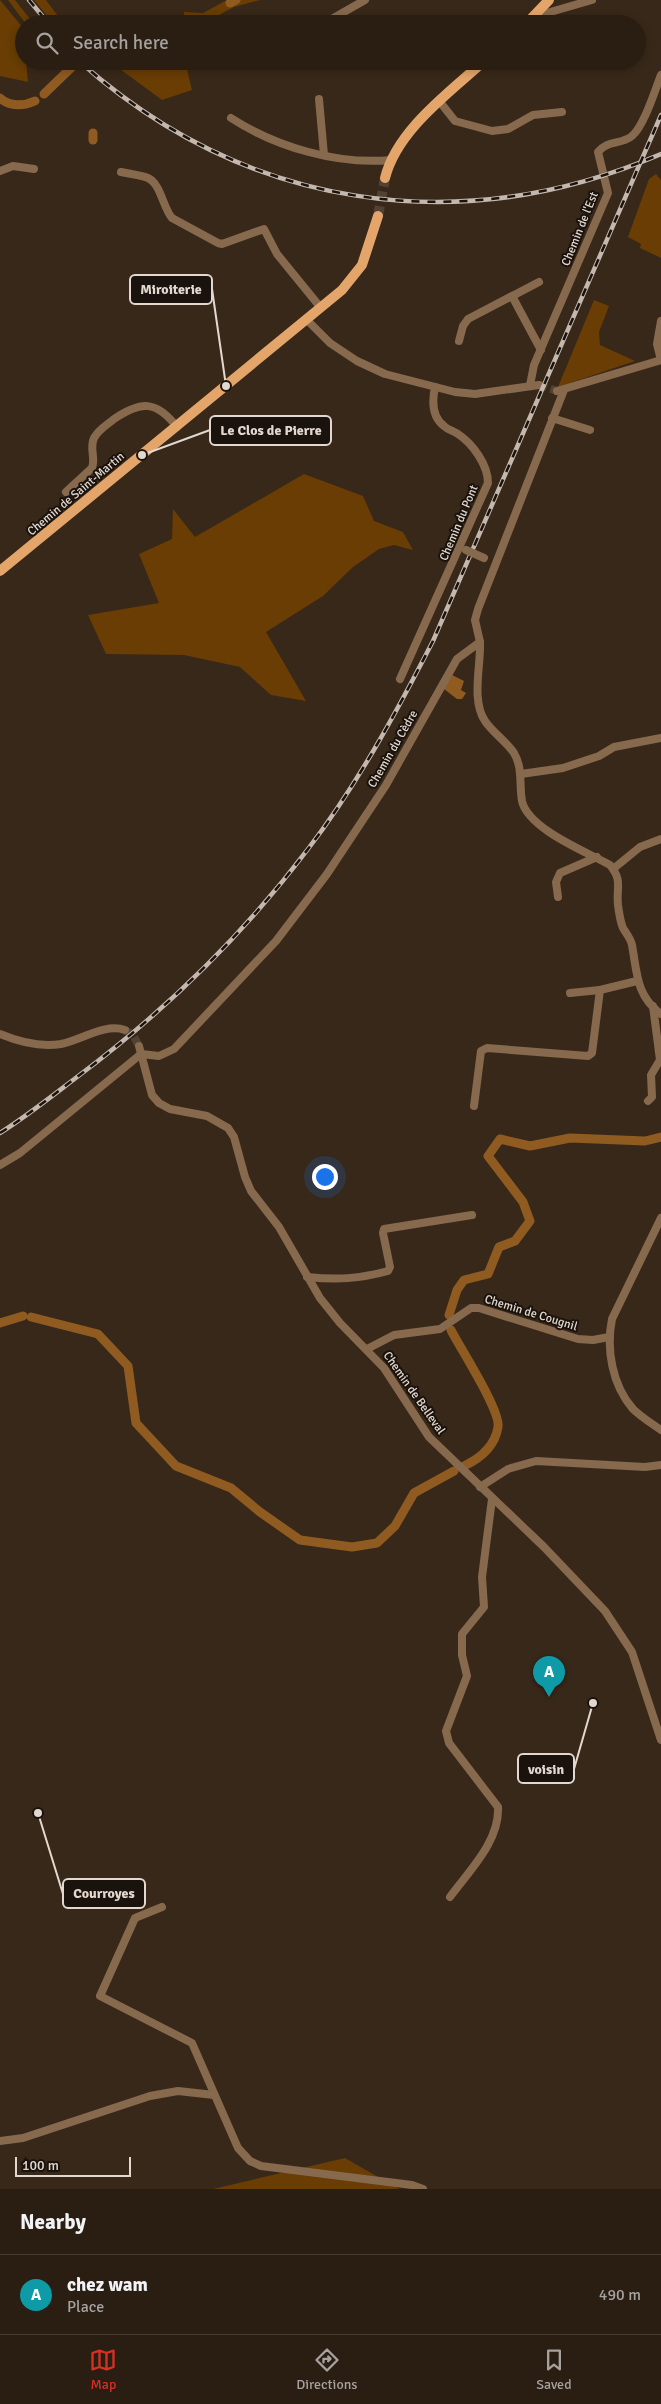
<!DOCTYPE html>
<meta charset="utf-8">
<style>
:root{--surface:#2a1e13;--page:#362b21;--text:#f1f3f6;--muted:#a5a2a0;--line:#463c33;--accent:#d93025}
body{margin:0;font-family:Signika,sans-serif;background:var(--page);color:var(--text)}
.scale{position:absolute;left:15px;bottom:12px;width:116px;box-sizing:border-box;padding-left:5px;border:2px solid #e3d8cf;border-top:0;font-size:14px;line-height:18px;white-space:nowrap;color:#e3d8cf;-webkit-text-stroke:4px #1a120c;paint-order:stroke}
.you{position:absolute;left:324px;top:1176px;width:18px;height:18px;margin:-12px;border:4px solid #fff;border-radius:50%;background:#1a73e8;box-shadow:0 0 0 8px #1a73e833}
.badge{display:grid;place-items:center;width:32px;height:32px;border-radius:50%;background:var(--accent);color:#fff;font-size:16px;font-weight:700}
.pin{position:absolute;translate:-50% -41px;filter:drop-shadow(0 1px 2px #0008)}
.pin::after{content:'';position:absolute;top:26px;width:18px;height:15px;background:inherit;clip-path:polygon(0 0,100% 0,50% 100%)}
.list{margin:0;padding:0;list-style:none}
h2{display:flex;justify-content:space-between;align-items:center;height:65px;margin:0;padding:0 20px;font-size:21px}
h2 small{font-size:16px;font-weight:400;color:var(--muted)}
.list li{display:grid;grid-template-columns:32px 1fr auto;gap:15px;align-items:center;box-sizing:border-box;height:80px;padding:0 20px;border-top:1px solid var(--line)}
.list b{display:block;font-size:19px;white-space:nowrap}
.list p{margin:0;font-size:16px;white-space:nowrap;color:var(--muted)}
.list em{font-size:16px;font-style:normal;color:var(--muted)}
.icon{flex:none;width:28px;height:28px;fill:none;stroke:currentColor;stroke-width:2;stroke-linecap:round;stroke-linejoin:round}
.map{position:relative;flex:none;width:661px;height:2189px;overflow:hidden}
.search{position:absolute;background:var(--surface);box-shadow:0 2px 8px #0003;left:15px;right:15px;top:15px;height:55px;display:flex;align-items:center;gap:12px;box-sizing:border-box;padding:0 18px;border-radius:28px;color:var(--muted);font-size:19px}
.sheet{height:145px;background:var(--surface)}
nav{display:flex;justify-content:space-around;align-items:center;box-sizing:border-box;height:70px;border-top:1px solid var(--line);background:var(--surface);font-size:14px;color:var(--muted)}
nav a{display:grid;justify-items:center;gap:2px}
nav .on{color:var(--accent)}
.map>svg:first-child{display:block}
</style>
<div class="map">
<svg width="661" height="2189" viewBox="0 0 661 2189">
<rect width="100%" height="100%" fill="#382819"/>
<g fill="#693d04">
<path d="M0,0L24,29V61H26L28,82L0,76Z"/>
<path d="M8,0H15L34,24H26Z"/>
<path d="M34,0H46L64,24H54Z"/>
<path d="M227,0H260L234,7L202,24H185L184,12L203,13Z"/>
<path d="M109,61H185L192,90L162,100Z"/>
<path d="M656,174L661,180V258L640,248L641,244L628,237L649,179Z"/>
<path d="M594,300L609,306L599,332L600,345L635,361L558,387Z"/>
<path d="M304,474L363,496L374,521L403,532L413,550L394,545L379,549L353,567L323,596L266,632L306,701L271,695L240,667L184,655L106,654L88,615L159,603L139,554L172,539L173,509L195,537Z"/>
<path d="M345,2158L399,2189H213Z"/>
</g>
<path fill="#905b21" d="M452,675L464,681L461,690L466,693L462,699H457L444,689Z"/>
<g fill="none" stroke-linecap="round" stroke-linejoin="round">
<g stroke="#905b21" stroke-width="9">
<path d="M230,3L236,0"/>
<path d="M44,94L75,64"/>
<path d="M0,98C10,107 24,106 35,101"/>
<path d="M93,140V133"/>
<path d="M449,1315L457,1290L464,1280L488,1274L499,1247L515,1241L530,1221L523,1202L488,1156L500,1139L530,1146L570,1138L645,1141L661,1137"/>
<path d="M31,1317L98,1334L128,1366L136,1423L176,1466L231,1488L260,1512L300,1540L352,1547L377,1543L395,1526L414,1493L454,1471"/>
<path d="M0,1323L23,1316"/>
<path d="M451,1330C460,1348 501,1411 498,1427C495,1446 481,1458 464,1466"/>
</g>
<g stroke="#524234" stroke-width="8" stroke-dasharray="8 4" stroke-linecap="butt">
<path d="M539,385L557,391"/>
<path d="M125,1030L133,1035L139,1046"/>
</g>
<path stroke="#524234" stroke-width="10" stroke-dasharray="10 5" stroke-linecap="butt" d="M378,216L385,178"/>
<g stroke="#87694d" stroke-width="8">
<path d="M533,17L592,0"/>
<path d="M323,24L365,0"/>
<path d="M319,99L324,155"/>
<path d="M440,102L455,121L492,131L508,129L533,115L562,112"/>
<path d="M231,118C276,147 337,165 391,160"/>
<path d="M0,171L13,166L34,169"/>
<path d="M121,172C130,174 140,175 148,178C161,184 163,208 172,218L218,243L222,244L264,229L277,254L321,308"/>
<path d="M512,296L541,350"/>
<path d="M307,320L330,343L357,361L385,374L455,392L475,394L539,385"/>
<path d="M459,341L463,326L468,319L539,282"/>
<path d="M661,360L657,344L661,321"/>
<path d="M530,385L534,365L608,193L598,152C607,140 621,145 632,136C644,126 655,90 661,75"/>
<path d="M557,391L661,360"/>
<path d="M552,418L590,430"/>
<path d="M66,492L92,468C96,457 89,449 94,438C99,429 107,425 114,419C141,401 156,400 177,427"/>
<path d="M480,642C481,666 471,700 485,721C493,733 506,741 514,753C523,768 519,785 522,801C528,829 587,852 610,865C623,881 616,887 618,905C619,912 620,921 623,928C626,933 631,939 632,945C637,972 636,996 661,1014"/>
<path d="M400,679L488,483C488,465 473,444 458,434C454,431 448,430 444,426C432,417 432,401 435,387"/>
<path d="M521,774L563,768L599,756L614,747L661,738"/>
<path d="M613,869L640,847L661,839"/>
<path d="M558,897L556,882L560,873L597,857"/>
<path d="M570,993L600,990"/>
<path d="M0,1034C19,1042 41,1047 61,1044C81,1040 105,1023 125,1030"/>
<path d="M139,1046L152,1095L159,1103L170,1109L207,1116L228,1128L234,1137L245,1177L251,1191L279,1227L320,1298L340,1323L384,1368L429,1437L544,1547L605,1611L632,1652L661,1740"/>
<path d="M648,1101L652,1097L651,1075L660,1060L653,1006"/>
<path d="M474,1106L481,1051L487,1048L588,1056L592,1053L600,990L637,981"/>
<path d="M0,1165L20,1153L141,1054L159,1056L174,1049L276,941L327,874L386,785L457,659L480,642L475,620L478,609L564,390"/>
<path d="M661,1218L612,1319C606,1349 612,1385 633,1409C641,1417 651,1423 661,1430"/>
<path d="M307,1277C337,1280 359,1279 388,1271L390,1267L383,1233L384,1229L472,1215"/>
<path d="M367,1349L394,1335L440,1329L471,1308H479L578,1339L593,1340L609,1337"/>
<path d="M480,1487L508,1469L536,1461L645,1467L661,1465"/>
<path d="M450,1897C469,1871 500,1841 498,1807L449,1743L446,1731L467,1676L462,1655V1634L484,1607L482,1577L492,1499"/>
<path d="M162,1907L135,1918L100,1996L192,2043L238,2148L250,2161L261,2166L412,2185L423,2189"/>
<path d="M0,2141L23,2138L150,2096L178,2091L214,2095"/>
</g>
<g stroke="#e3a569" stroke-width="10">
<path d="M526,24L549,0"/>
<path d="M385,178C397,130 449,93 484,61"/>
<path d="M0,571L342,290L362,265L378,216"/>
</g>
<defs>
<g id="rail">
<path d="M29,0L49,24"/>
<path d="M79,61C245,209 457,241 661,154"/>
<path d="M0,1133C27,1116 52,1096 77,1077C164,1012 242,936 308,849C357,785 396,713 433,641L661,115"/>
</g>
</defs>
<use href="#rail" stroke="#c4b8ae" stroke-width="4.5"/>
<use href="#rail" stroke="#1a120c" stroke-width="2.5" stroke-dasharray="8" stroke-linecap="butt"/>
<path stroke="#87694d" stroke-width="8" d="M466,550L484,558"/>
</g>
<g text-anchor="middle" dominant-baseline="central" stroke-width="4" stroke-linejoin="round" paint-order="stroke">
<g font-size="12" fill="#e3d8cf" stroke="#1a120c">
<text transform="translate(580 229) rotate(-68)">Chemin de l'Est</text>
<text transform="translate(76 494) rotate(-40)">Chemin de Saint-Martin</text>
<text transform="translate(459 523) rotate(-67)">Chemin du Pont</text>
<text transform="translate(393 749) rotate(-60)">Chemin du Cèdre</text>
<text transform="translate(531 1313) rotate(17)">Chemin de Cougnil</text>
<text transform="translate(414 1393) rotate(55)">Chemin de Belleval</text>
</g>
</g>
<path fill="none" stroke="#e3d8cf" stroke-width="2" d="M226 386L212 289M142 455L210 430M593 1703L574 1769M38 1813L63 1894"/>
<g fill="#e3d8cf" stroke="#1a120c" stroke-width="2">
<circle cx="226" cy="386" r="5"/>
<circle cx="142" cy="455" r="5"/>
<circle cx="593" cy="1703" r="5"/>
<circle cx="38" cy="1813" r="5"/>
</g>
<g fill="#1a120c" stroke="#e3d8cf" stroke-width="2">
<rect x="130" y="275" width="82" height="29" rx="5"/>
<rect x="210" y="416" width="121" height="29" rx="5"/>
<rect x="518" y="1754" width="56" height="29" rx="5"/>
<rect x="63" y="1879" width="82" height="29" rx="5"/>
</g>
<g font-size="14" text-anchor="middle" font-weight="bold" fill="#e3d8cf">
<text x="171" y="294">Miroiterie</text>
<text x="271" y="435">Le Clos de Pierre</text>
<text x="546" y="1774">voisin</text>
<text x="104" y="1898">Courroyes</text>
</g>
</svg>
<div class="scale">100 m</div>
<div class="you"></div>
<div class="pin badge" style="left:549px;top:1697px;background:#0f9aa8">A</div>
<div class="search"><svg class="icon" aria-label="search" viewBox="0 0 24 24"><circle cx="10" cy="10" r="6"/><path d="M15 15l6 6"/></svg>Search here</div>
</div>
<section class="sheet">
<h2>Nearby<small></small></h2>
<ul class="list">
<li><span class="badge" style="background:#0f9aa8">A</span><div><b>chez wam</b><p>Place</p></div><em>490 m</em></li>
</ul>
</section>
<nav>
<a class="on"><svg class="icon" aria-label="map" viewBox="0 0 24 24"><path d="M3 6l6-2 6 2 6-2v14l-6 2-6-2-6 2zM9 4v14M15 6v14"/></svg>Map</a>
<a><svg class="icon" aria-label="directions" viewBox="0 0 24 24"><path d="M12 3l9 9-9 9-9-9zM9 14v-3h6M13 9l2 2-2 2"/></svg>Directions</a>
<a><svg class="icon" aria-label="saved" viewBox="0 0 24 24"><path d="M7 4h10v16l-5-4-5 4z"/></svg>Saved</a>
</nav>
